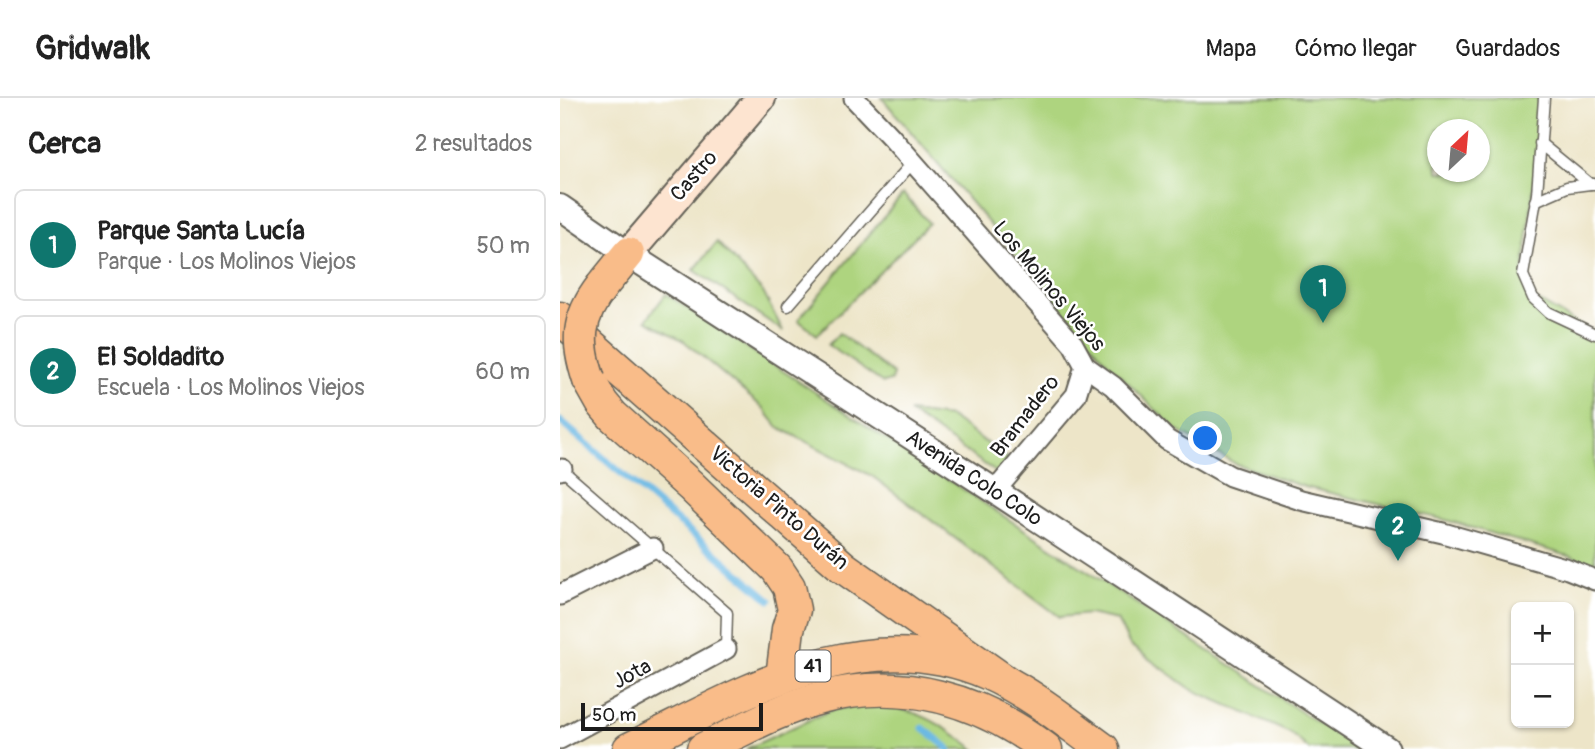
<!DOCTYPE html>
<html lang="es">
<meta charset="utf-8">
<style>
:root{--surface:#fff;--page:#f6f6f6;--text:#222;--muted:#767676;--line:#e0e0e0;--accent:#0f766e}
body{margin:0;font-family:Pangolin,sans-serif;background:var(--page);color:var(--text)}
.controls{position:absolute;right:21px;bottom:21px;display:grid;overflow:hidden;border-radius:10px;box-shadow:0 2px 5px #0004}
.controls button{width:63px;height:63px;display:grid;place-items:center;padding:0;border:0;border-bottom:2px solid var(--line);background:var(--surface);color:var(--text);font:35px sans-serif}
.compass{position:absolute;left:867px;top:21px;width:63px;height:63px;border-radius:50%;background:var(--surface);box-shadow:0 2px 5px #0004;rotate:26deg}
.scale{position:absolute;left:21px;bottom:18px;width:182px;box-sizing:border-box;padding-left:7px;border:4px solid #1c1c1c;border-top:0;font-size:19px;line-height:24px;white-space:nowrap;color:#1c1c1c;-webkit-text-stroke:5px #fff;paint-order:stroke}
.you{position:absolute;left:646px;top:341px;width:24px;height:24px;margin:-18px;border:5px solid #fff;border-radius:50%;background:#1a73e8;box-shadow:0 0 0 10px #1a73e833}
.badge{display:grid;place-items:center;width:46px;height:46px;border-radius:50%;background:var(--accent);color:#fff;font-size:23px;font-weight:700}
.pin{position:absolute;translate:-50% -58px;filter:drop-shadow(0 2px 4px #0008)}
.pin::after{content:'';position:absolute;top:37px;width:24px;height:21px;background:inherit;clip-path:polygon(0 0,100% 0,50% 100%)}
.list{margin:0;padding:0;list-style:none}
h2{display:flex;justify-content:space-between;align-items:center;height:91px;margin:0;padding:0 28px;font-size:30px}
h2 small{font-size:23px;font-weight:400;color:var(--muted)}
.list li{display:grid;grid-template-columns:46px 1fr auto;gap:21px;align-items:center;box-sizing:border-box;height:112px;margin:0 14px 14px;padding:0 14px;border:2px solid var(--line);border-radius:10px}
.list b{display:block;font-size:26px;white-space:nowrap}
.list p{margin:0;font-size:23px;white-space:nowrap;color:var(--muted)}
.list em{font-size:23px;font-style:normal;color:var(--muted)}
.map{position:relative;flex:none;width:1035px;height:651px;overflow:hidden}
header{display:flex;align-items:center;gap:42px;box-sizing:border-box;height:98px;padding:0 35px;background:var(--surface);border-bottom:2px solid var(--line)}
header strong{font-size:33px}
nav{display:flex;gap:38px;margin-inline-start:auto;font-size:24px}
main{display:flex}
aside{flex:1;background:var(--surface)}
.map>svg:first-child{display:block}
</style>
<header>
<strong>Gridwalk</strong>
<nav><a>Mapa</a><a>Cómo llegar</a><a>Guardados</a></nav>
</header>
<main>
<aside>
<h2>Cerca<small>2 resultados</small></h2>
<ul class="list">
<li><span class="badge">1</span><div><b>Parque Santa Lucía</b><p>Parque · Los Molinos Viejos</p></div><em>50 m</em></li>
<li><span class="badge">2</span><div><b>El Soldadito</b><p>Escuela · Los Molinos Viejos</p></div><em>60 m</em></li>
</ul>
</aside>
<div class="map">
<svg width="1035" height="651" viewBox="0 0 1035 651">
<rect width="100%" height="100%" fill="#fff"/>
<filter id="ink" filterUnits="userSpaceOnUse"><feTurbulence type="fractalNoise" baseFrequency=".0143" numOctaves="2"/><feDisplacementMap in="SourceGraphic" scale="14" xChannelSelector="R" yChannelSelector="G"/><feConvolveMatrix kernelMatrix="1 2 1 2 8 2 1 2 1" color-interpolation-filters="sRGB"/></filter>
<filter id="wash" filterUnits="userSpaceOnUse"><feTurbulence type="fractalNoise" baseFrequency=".00686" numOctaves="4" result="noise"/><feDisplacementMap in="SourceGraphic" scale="28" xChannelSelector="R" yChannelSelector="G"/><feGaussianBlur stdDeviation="1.57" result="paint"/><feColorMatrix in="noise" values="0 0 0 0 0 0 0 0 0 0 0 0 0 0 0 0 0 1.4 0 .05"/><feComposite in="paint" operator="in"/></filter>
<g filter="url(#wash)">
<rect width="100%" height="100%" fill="#ede5c8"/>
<g fill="#aed47f" stroke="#65784e" stroke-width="2" fill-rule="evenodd">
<path d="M322,0H984L963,177L973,200L1035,236V468L1012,459L886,422L745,389L676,366L615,331L547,264ZM878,32H920V74H878Z"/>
<path d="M343,96L369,125L257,237L238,222Z"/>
<path d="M157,144L203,194L223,233L134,172Z"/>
<path d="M106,196L749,619L799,651H749L730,635L631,591L570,547L557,522L529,516L500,519L312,378L218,329L202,309L124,243L86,222Z"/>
<path d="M279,235L333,276L331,283L323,285L268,247Z"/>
<path d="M349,314L390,319L449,361L437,375Z"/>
<path d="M302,607C354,609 373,620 415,651H186L271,612Z"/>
</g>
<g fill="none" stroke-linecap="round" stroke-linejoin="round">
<g stroke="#69b8e3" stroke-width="7">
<path d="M0,323L210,502"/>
<path d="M363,630L389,651"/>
</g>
</g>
</g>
<g filter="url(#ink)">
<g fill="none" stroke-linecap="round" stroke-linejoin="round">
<defs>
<g id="service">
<path d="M984,0L977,96L963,177L973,200L988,214L1035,236"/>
<path d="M980,45L1030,86H1035"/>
<path d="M975,103L1007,89L1030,86"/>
<path d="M228,208L353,64"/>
<path d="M0,370L167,515L166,551"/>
</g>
<g id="minor">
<path d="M294,0L331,39L513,246L525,268L553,288L607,342L670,378L741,402L883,435L1008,471L1035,482"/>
<path d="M0,372L2,371"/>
<path d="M435,393L516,297L525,268"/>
<path d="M0,497L93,450"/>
<path d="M0,641L166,551"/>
</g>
<path id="tertiary" d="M0,109L68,156L435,393L827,651"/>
<path id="secondary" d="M68,156L201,0"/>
<g id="primary">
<path d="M42,188L68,156"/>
<path d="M0,220L283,469L449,586"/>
<path d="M29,282L42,305L53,318L131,388L217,471L229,489L234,512L228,531L222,579"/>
<path d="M69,651C181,597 300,520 427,575C470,594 506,624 543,651"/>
<path d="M143,651C181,633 219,611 260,600C342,578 419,601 486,651"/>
</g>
</defs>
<use href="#service" stroke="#656258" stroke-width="13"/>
<use href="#minor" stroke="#656258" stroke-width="23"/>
<use href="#tertiary" stroke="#656258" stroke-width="28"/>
<use href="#secondary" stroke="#656258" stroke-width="32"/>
<use href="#primary" stroke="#656258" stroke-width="35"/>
<use href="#service" stroke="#fff" stroke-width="10"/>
<use href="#minor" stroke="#fff" stroke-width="19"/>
<use href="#tertiary" stroke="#fff" stroke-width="24"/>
<use href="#secondary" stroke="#fde4d0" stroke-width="28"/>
<use href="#primary" stroke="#f9bc89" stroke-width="32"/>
<defs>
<path id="primary-bridge" d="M29,282C16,244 17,220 42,188"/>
</defs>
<use href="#primary-bridge" stroke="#656258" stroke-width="35" stroke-linecap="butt"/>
<use href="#primary-bridge" stroke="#f9bc89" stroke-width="32"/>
</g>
</g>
<g text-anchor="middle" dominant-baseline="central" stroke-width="5" stroke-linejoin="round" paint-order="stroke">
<rect fill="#fff" stroke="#606060" stroke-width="2" x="235.5" y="552.5" width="35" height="31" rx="5"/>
<g font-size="19" font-weight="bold" fill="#1c1c1c">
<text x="253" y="568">41</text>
</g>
<g font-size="21" fill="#1c1c1c" stroke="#fff">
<text transform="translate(134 78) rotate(-49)">Castro</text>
<text transform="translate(489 188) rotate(50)">Los Molinos Viejos</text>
<text transform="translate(465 318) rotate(-52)">Bramadero</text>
<text transform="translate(414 380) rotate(33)">Avenida Colo Colo</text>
<text transform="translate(219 410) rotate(41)">Victoria Pinto Durán</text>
<text transform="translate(72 576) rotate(-28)">Jota</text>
</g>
</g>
</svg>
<div class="controls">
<button>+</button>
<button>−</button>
</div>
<svg class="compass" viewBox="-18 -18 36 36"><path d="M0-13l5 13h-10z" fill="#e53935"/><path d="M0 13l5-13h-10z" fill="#767676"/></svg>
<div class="scale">50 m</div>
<div class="you"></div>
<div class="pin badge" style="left:763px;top:225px">1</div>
<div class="pin badge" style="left:838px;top:463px">2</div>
</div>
</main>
